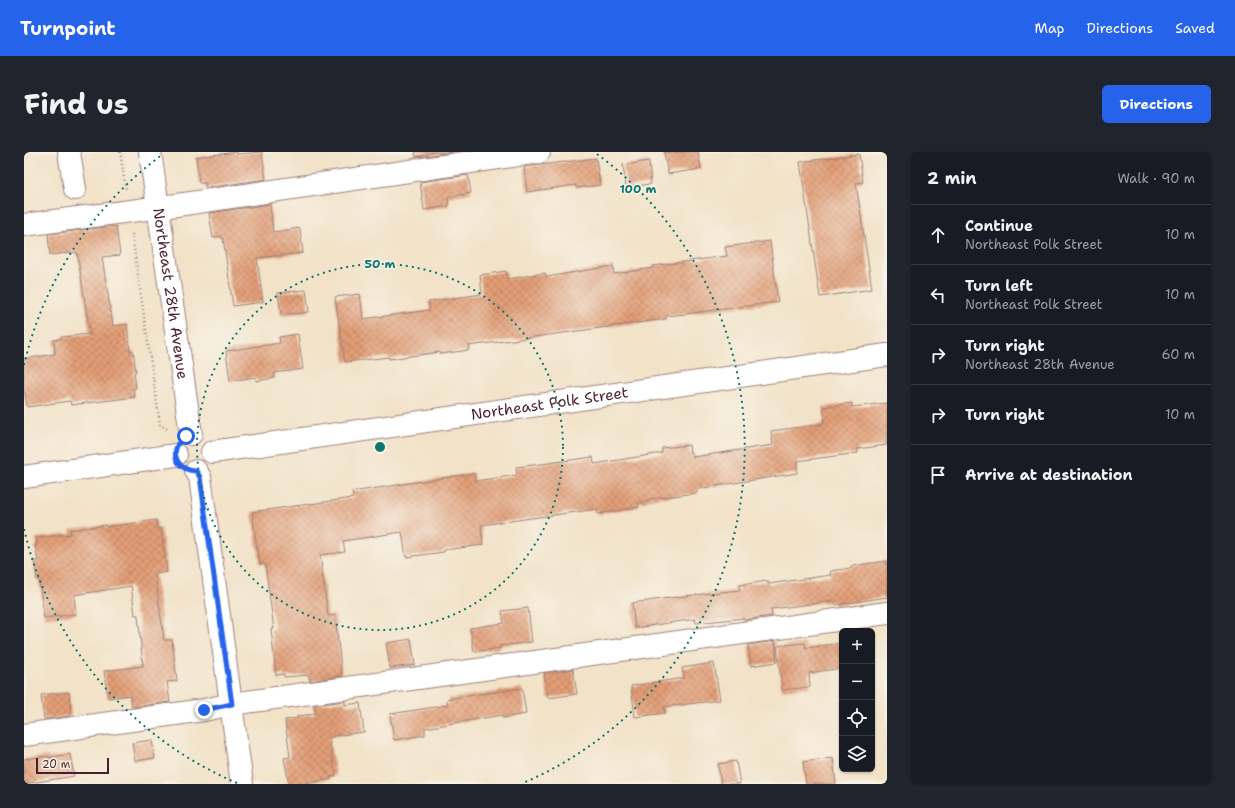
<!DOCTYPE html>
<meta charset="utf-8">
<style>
:root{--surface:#171b24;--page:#20242c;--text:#f1f3f6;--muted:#9ea1a6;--line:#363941;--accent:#2563eb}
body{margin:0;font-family:"Shantell Sans",sans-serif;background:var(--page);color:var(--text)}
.controls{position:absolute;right:12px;bottom:12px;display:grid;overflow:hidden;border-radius:6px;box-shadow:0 1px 3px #0004}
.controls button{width:36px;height:36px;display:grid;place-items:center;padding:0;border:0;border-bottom:1px solid var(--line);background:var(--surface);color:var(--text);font:20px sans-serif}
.scale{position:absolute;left:12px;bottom:10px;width:73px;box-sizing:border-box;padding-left:4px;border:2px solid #4a1f2b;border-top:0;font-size:11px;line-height:14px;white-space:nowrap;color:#4a1f2b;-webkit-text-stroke:3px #f7f3e8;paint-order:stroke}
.stop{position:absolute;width:12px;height:12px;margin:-9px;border:3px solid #2563eb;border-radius:50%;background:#fff}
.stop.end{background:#2563eb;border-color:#fff;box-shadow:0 1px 4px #0008}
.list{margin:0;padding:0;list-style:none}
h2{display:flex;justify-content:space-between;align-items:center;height:52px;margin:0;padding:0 16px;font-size:17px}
h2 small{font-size:13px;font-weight:400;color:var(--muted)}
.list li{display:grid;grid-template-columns:26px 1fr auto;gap:12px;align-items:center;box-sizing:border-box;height:60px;padding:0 16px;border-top:1px solid var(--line)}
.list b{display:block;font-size:15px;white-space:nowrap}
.list p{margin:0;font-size:13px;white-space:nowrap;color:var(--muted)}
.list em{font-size:13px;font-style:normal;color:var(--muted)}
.icon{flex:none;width:22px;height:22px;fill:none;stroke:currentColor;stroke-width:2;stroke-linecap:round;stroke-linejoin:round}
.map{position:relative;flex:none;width:863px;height:632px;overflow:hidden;border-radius:6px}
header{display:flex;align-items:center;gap:24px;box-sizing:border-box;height:56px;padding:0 20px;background:var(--accent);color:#fff}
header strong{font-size:19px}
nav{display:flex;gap:22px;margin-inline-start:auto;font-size:14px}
.intro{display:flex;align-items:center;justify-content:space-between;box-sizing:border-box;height:96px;padding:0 24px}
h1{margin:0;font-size:28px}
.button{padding:10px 18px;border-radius:6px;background:var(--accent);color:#fff;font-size:14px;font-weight:700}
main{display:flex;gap:24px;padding:0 24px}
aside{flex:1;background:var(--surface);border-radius:6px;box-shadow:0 1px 3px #0004}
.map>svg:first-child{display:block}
</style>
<header>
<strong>Turnpoint</strong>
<nav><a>Map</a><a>Directions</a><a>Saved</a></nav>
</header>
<div class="intro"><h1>Find us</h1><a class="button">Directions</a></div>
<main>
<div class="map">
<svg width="863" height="632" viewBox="0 0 863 632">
<defs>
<pattern id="building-cross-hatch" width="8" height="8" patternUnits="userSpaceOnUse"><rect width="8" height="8" fill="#e39f77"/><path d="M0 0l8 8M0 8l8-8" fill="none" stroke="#ba8162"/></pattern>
</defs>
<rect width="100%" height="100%" fill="#f7f3e8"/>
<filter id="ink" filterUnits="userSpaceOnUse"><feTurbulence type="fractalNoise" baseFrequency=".025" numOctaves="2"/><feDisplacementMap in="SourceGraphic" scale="8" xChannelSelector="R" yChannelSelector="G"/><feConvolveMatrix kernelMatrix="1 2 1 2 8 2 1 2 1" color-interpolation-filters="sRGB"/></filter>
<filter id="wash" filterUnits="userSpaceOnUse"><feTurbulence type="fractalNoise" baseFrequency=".012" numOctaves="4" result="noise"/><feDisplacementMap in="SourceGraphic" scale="16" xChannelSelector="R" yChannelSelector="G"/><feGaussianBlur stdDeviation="0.9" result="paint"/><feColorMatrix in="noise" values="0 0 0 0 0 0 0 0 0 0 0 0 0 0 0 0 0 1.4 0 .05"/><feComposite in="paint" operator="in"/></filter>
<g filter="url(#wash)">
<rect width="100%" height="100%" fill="#f2e2c7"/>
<g id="blocks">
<g fill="url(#building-cross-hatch)">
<path d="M213,0V2L238,0L242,27L182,36L181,31H175L172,5Z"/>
<path d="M391,0H429L392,5Z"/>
<path d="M640,0H674L677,17L644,22Z"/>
<path d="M835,2L839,30L832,31L848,137L796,145L776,10Z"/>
<path d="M572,6L576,33L552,36V33L503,40L500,15Z"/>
<path d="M625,9L627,32L602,35L599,13Z"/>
<path d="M444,23L447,41L424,45L425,54L400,58L396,30Z"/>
<path d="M246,52L249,80L276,76L279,101L233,106L239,150L209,154L199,86H197V84L189,86L185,61Z"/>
<path d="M92,74L96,103L78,105L89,174L103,172L106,199L109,198L112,220H110L112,236L109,237L111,245L47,253L46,249L3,255L0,237V207L31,202L30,188L37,187V185L66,182L53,100L26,103L24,82Z"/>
<path d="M746,89L754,150L661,162L642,164V167L444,194L445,198L417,202L416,200L365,207V205L321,210L311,145L336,142L339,167L406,158L404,150L458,142L456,123L482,119L483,127L521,121L522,125L589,114L590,122L629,116V114L703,104L701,95Z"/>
<path d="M282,138L285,160L257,163L254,141Z"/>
<path d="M274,182L279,217L250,221L251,226L232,229V225L206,229L202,199L256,191L255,185Z"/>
<path d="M828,251V255L863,251V293L833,297L834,301L773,309V321L673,337V341L625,347V349L614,351L615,355L574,362L573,357L457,373L459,393L420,398V400L382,405L378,380L319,389L321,400L296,403L304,464L311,463L318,524L286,529L285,523L260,525V522L252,523L247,477H250L241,412H236L234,397H233L228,360L329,346L328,340L450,321L451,329L493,323L492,315L517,312L569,305L570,312L638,301V296L665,293L666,301H668L669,305L749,293L747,279L799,272V269H801L799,255Z"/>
<path d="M132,368L133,377L137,376L143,420L131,422L140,488H148L153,529L143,530L146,550L108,555L106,543L84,546L80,519L119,514L114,463H111L107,434L50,443L52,462L20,466L15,428H13L10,409H14L11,394H13L12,386L47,382L46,378L82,373V375Z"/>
<path d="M863,409V445L811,453L810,449L747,457L748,464L720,468L719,466L672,471L671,467L611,476L608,451L661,444L716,438L715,433L744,429V432L807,423L806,419L828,416V414Z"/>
<path d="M504,456L508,490L475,494L476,496L450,500L446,476L480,471L478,459Z"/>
<path d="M387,487L391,513L366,516L362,491Z"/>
<path d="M751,489L753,510L727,514L724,493Z"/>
<path d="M781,491L782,496L818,491V516L785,521L786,535L758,538L753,494Z"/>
<path d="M690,511L696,548L640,555L641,561L611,565L607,534L660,526L658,516Z"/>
<path d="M549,517L553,542L524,546L520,521Z"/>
<path d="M498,536L502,562L478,566V563L401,576V583L370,588L366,562L424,553L423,547Z"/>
<path d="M45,540L47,564L20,567L17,543Z"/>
<path d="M321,549V553L336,551L340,580L309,584V585L305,586L312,624L306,625L307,627L275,632H265L260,606L266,605L261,568L274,566L273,564L291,562L290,553Z"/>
<path d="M128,588L131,606L111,609L108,591Z"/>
<path d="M46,602L50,624L0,632V607L24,604V606Z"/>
<path d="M809,606L812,632H782L779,610Z"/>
<path d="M712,609L716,632H697L694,612Z"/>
</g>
</g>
</g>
<g filter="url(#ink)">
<use href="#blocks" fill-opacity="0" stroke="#9e8079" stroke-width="1"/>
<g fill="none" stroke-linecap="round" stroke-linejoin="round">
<defs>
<g id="minor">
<path d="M45,0L51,37"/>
<path id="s1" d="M126,0L167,282"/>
<path d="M0,73L160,52L515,0"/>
<path id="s2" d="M188,300L863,203"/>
<path d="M172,319L176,325L218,632"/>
<path d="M0,325L152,303"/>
<path d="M0,583L180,558L208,552L863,461"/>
</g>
</defs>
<use href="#minor" stroke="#9e8079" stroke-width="24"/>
<g stroke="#9e8079" stroke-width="2.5" stroke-dasharray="1 3" stroke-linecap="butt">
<path d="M96,0L102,37"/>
<path d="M108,82L136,273L143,277"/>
</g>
<use href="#minor" stroke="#fff" stroke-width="22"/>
</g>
</g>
<g fill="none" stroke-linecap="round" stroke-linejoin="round" filter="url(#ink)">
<path stroke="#2563eb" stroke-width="5" d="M162,284C144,295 150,318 172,319L176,325L208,552L180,558"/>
</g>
<g fill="none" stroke="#0f766e" stroke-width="2" stroke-dasharray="2 4">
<circle cx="356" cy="295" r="183"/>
<path d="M213 631A365 365 0 0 1 0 377M0 213A365 365 0 0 1 139 2M573 2A365 365 0 0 1 499 631"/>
</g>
<g text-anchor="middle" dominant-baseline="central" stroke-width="3" stroke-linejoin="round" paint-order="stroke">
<g font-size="15" fill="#4a1f2b" stroke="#f7f3e8">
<text stroke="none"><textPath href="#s1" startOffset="143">Northeast 28th Avenue</textPath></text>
<text stroke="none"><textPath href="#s2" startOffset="341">Northeast Polk Street</textPath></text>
</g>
</g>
<circle cx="356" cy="295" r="6" fill="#0f766e" stroke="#f7f3e8" stroke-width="2"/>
<g font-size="12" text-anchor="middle" font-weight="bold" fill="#0f766e" stroke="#f7f3e8" stroke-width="3" stroke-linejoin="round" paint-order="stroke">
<text x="614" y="41">100 m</text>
<text x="356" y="116">50 m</text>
</g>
</svg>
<div class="controls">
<button>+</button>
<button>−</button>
<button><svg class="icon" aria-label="locate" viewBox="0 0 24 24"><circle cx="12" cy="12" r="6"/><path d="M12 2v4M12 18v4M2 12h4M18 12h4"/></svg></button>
<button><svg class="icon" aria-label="layers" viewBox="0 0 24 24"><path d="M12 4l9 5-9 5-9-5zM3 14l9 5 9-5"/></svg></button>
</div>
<div class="scale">20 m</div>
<div class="stop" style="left:162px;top:284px"></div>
<div class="stop end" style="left:180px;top:558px"></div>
</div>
<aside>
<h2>2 min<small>Walk · 90 m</small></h2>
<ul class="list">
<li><svg class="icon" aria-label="ahead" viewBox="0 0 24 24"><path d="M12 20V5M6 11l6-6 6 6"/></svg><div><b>Continue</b><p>Northeast Polk Street</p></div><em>10 m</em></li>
<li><svg class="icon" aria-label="left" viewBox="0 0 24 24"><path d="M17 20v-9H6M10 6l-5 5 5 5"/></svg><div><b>Turn left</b><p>Northeast Polk Street</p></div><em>10 m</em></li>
<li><svg class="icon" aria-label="right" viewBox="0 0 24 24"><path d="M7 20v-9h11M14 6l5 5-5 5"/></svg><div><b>Turn right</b><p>Northeast 28th Avenue</p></div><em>60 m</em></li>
<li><svg class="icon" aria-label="right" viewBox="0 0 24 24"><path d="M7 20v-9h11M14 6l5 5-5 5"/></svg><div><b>Turn right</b></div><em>10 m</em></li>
<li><svg class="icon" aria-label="arrive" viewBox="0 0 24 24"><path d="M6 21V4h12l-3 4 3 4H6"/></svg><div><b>Arrive at destination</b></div></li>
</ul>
</aside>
</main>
